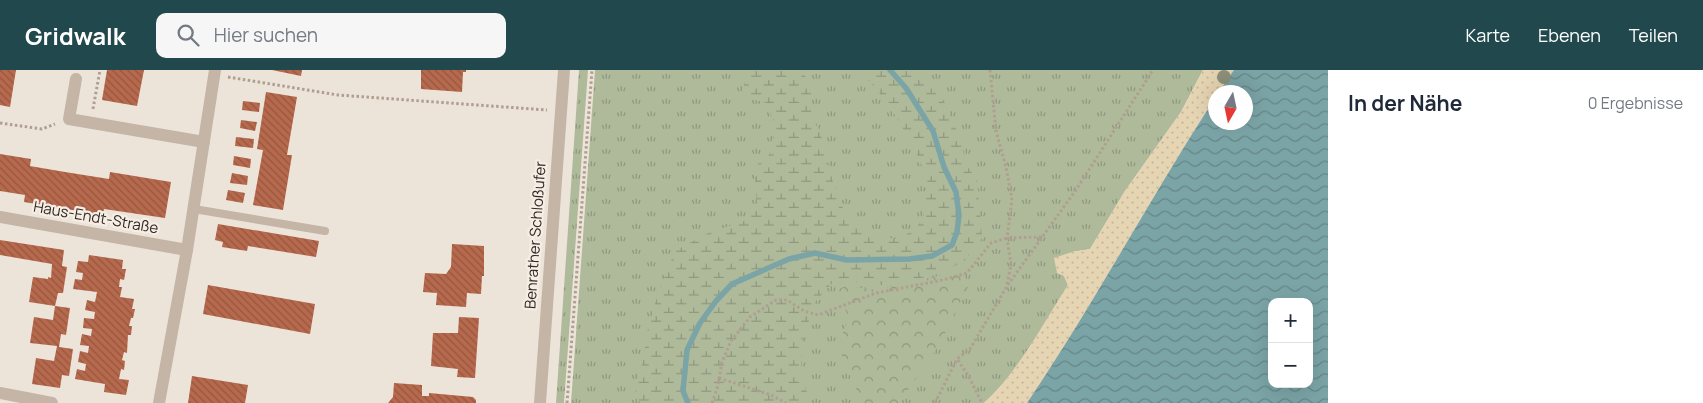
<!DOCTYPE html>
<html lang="de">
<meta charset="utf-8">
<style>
:root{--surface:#fff;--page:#f6f6f7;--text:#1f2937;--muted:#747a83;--line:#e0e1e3;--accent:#21494d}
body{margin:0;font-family:Manrope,sans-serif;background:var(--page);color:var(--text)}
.controls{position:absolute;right:15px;bottom:15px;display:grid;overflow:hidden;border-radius:10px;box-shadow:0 5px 20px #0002}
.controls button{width:45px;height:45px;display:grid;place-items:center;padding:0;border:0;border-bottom:1px solid var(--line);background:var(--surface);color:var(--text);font:25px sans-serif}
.compass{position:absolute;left:1208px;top:15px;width:45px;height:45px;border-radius:50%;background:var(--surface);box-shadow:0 5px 20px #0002;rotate:189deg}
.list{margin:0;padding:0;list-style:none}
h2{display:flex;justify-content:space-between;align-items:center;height:65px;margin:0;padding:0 20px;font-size:21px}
h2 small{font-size:16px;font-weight:400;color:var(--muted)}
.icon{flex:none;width:28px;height:28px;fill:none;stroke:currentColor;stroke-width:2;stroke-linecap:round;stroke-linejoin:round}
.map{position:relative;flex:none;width:1328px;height:333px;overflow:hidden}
header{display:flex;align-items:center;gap:30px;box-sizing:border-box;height:70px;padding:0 25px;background:var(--accent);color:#fff}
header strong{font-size:24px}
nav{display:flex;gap:28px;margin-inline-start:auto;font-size:18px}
.search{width:350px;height:45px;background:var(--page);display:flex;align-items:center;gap:12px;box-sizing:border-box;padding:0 18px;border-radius:10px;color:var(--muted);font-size:19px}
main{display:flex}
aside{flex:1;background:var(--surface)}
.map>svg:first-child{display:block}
</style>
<header>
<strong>Gridwalk</strong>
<div class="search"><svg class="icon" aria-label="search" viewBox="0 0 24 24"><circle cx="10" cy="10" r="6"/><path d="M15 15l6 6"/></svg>Hier suchen</div>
<nav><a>Karte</a><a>Ebenen</a><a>Teilen</a></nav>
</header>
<main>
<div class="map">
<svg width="1328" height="333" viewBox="0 0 1328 333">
<defs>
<pattern id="grass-tufts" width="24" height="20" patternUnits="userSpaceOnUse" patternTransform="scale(1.25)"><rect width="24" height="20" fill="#afba9b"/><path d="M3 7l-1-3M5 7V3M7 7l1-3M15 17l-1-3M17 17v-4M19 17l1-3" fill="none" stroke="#8f977e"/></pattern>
<pattern id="forest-crowns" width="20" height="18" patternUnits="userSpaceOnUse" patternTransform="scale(1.25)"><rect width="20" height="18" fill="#afba9b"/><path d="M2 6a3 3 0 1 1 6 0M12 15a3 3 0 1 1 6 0" fill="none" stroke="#8f977e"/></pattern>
<pattern id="wetland-marsh" width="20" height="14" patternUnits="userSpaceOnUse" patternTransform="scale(1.25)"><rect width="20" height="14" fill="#afba9b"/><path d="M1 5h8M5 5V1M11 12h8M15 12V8" fill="none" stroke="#8f977e"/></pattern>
<pattern id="sand-dots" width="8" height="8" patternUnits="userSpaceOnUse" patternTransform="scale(1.25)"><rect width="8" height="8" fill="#e6d5b3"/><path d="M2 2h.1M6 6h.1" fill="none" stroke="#c6b79a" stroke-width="1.8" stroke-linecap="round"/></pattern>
<pattern id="water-waves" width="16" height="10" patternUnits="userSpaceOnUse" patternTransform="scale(1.25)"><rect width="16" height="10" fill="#7ba4a7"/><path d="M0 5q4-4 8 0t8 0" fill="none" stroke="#658688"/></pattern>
<pattern id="building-back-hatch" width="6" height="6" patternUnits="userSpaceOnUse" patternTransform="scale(1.25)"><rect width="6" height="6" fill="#b7694d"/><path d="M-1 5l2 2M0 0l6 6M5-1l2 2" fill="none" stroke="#955740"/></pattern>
</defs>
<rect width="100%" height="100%" fill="#ede4d9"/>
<g fill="url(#grass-tufts)">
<path d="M579,0H588L564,333H556Z"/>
<path d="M595,0H1203L1181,42L1125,121L1090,179L1072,182L1064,206L1068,215C1045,252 1017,304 984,333H571Z"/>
</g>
<path fill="url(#forest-crowns)" d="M959,201L970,213L939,275L899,333H862L838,276L849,247L835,220L847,216L877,220Z"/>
<path fill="url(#wetland-marsh)" d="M748,0H802L811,17L812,49L820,61L833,112L844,141L858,154L875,164L898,170L917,157L924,145V132L930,120C920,80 889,30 859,0H917L918,3L928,10L943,29L959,66L967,96L977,110L982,168L962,194L947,197L941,203L928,207L903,210L882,215L863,212L834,211L815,232L802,273L801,307L811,333H640L635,320L644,286L647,262L658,223L675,181L708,163L747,150L757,133L754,97L769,85L775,56L767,33L741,26Z"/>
<path fill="url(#sand-dots)" d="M1203,0H1234L1219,22H1216L1215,28C1150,128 1094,234 1027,333H984C1017,304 1044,252 1068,215L1064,206L1057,203L1054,188L1072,182L1090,179L1125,121L1181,42Z"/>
<path fill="url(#water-waves)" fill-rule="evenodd" d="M1234,0H1328V333H1027C1094,234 1150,128 1215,28L1216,52H1246V22H1219ZM1272,232H1309V314H1272Z"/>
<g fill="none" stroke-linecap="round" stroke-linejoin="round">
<path stroke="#7ba4a7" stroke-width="5.5" d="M688,333L683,321L687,280L700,253L716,231L732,214L789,189L815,183L847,190L909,189L932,186L952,175L957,162L959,145L956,122L944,97L933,61L906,18L890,0"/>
</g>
<g fill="url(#building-back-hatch)">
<path d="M0,0H16L10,37L0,35Z"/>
<path d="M107,0H144L137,36L102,30Z"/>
<path d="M272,0H302L301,6Z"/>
<path d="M421,0H466V2H463L462,22L421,19Z"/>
<path d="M266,22L297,27L287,85H292L283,140L253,135L263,80L257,79Z"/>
<path d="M243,31L260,33L259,42L242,40Z"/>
<path d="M241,50L257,52L255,61L240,58Z"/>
<path d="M236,67L254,69L253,78L235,76Z"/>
<path d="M0,84L31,89L30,96L65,102L109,109L110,102L171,112L165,148L104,139L103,145L24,132L25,125L0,121Z"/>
<path d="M234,86L251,89L250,98L233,95Z"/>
<path d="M232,103L248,106L247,115L230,113Z"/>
<path d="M228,120L245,123L243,133L226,130Z"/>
<path d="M218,154L319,171L316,187L248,176L247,181L222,177L223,172L215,170Z"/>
<path d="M0,170L64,180L62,196L67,197L63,223H58L55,236L29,232L33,207L48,209V207L51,208L52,194L0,185Z"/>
<path d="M452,174L484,176V206H482L481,224L467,223L466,237L436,235L437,223L423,222L425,203L446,204L451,197Z"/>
<path d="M89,185L123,190L122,199H126L124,210L120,209L119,217H122L120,227L134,229L132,239H135L133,248H131L129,256H132L131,265H128L127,283L124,282L122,290L125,291L124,300L121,299L119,309L129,310L126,325L104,322L105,314L75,309L77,299L85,301L86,294L78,292L80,281L88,283L89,276L80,275L82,264L91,266L92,259L83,258L84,248L94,249L95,242L85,240L87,230L95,232L97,222L73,219L75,209L82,210L83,203L76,202L78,191L88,192Z"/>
<path d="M208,215L315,234L310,264L203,244Z"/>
<path d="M55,236L70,238L66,265L61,264L59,277L73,279L69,306L62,305L60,318L32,314L36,288L54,291L57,276L30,273L34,247L53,250Z"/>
<path d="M459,247L479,248L475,308L457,307L458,299L431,296L433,263H458Z"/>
<path d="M192,306L248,315L245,333H188Z"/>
<path d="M394,313L422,315V326H429V323L473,327L476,330V333H388L393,327Z"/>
</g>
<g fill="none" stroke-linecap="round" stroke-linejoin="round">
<g stroke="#af9f91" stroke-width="3" stroke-dasharray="2.5 2.5" stroke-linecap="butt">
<path d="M990,0L996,61L1006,97L1012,130L1007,168L1011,195L1007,214"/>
<path d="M228,7L338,25L547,40"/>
<path d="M93,39L100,0"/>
<path d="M0,53L42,59L55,54"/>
<path d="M958,290L969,307L982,333"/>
<path d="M719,308L771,325L786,333"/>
<path d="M567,333L592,0"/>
<path d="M712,333L717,319L722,292L731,271L750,247L776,230H787L804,241L818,245L876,223L943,210L967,203L991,173L1007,168L1042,167"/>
<path d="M935,333L957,289L970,279L1007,216L1076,120L1153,0"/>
</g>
<path stroke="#c4b5a7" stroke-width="8" d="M194,139L325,161"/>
<g stroke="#c4b5a7" stroke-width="12">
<path d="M76,9L69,49L204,72"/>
<path d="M0,147L187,180"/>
<path d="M0,323L52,333"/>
<path d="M159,333L187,180L215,0"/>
</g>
<path stroke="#c4b5a7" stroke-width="12" d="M540,333L564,0"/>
</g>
<circle fill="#8e907a" cx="1224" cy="7" r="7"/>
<g text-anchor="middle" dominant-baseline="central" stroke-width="4.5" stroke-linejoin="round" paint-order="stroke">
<g font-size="15" fill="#312a26" stroke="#f6eee4">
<text transform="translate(96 147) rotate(10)">Haus-Endt-Straße</text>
<text transform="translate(535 165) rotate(-86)">Benrather Schloßufer</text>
</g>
</g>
</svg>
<div class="controls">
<button>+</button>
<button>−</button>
</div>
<svg class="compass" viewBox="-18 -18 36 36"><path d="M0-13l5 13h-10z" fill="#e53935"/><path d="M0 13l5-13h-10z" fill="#747a83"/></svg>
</div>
<aside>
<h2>In der Nähe<small>0 Ergebnisse</small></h2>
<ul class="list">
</ul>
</aside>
</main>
